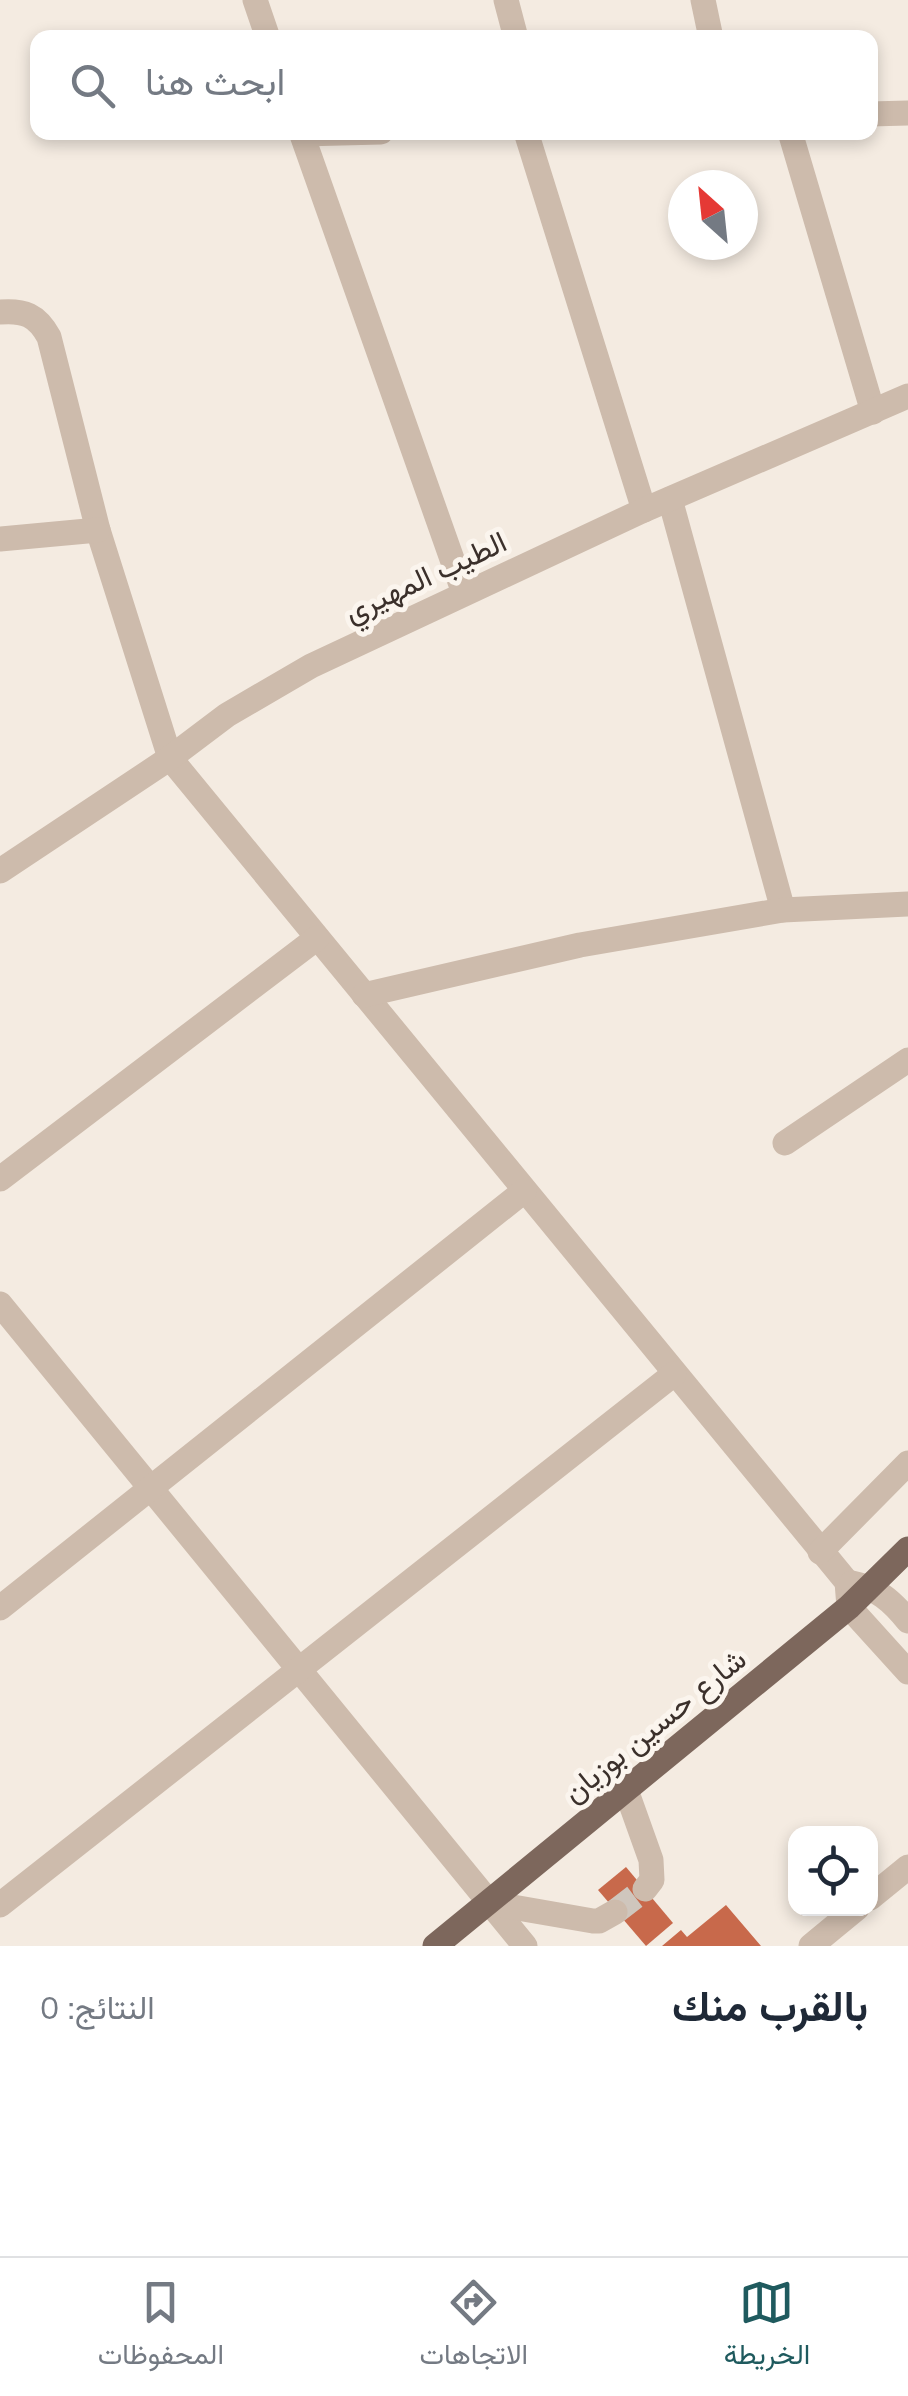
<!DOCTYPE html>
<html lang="ar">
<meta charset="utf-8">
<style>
:root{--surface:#fff;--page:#f2f2f3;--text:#1f2937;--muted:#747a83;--line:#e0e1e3;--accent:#1f5a5e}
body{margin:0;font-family:Mulish,Vazirmatn,sans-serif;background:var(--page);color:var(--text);direction:rtl}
.controls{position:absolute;right:30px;bottom:30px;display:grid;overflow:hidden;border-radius:20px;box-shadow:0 5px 15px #0003}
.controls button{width:90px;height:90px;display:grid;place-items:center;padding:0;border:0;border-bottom:2px solid var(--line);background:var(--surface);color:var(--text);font:50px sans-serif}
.compass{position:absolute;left:668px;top:170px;width:90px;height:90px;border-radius:50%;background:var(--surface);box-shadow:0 5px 15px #0003;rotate:333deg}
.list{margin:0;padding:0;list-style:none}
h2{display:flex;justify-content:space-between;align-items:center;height:130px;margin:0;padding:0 40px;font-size:42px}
h2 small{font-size:32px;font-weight:400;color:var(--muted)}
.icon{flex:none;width:55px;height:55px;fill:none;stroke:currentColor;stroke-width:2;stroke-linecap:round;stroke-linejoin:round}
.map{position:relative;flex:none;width:908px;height:1946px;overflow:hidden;direction:ltr}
.search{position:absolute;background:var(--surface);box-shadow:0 5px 15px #0003;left:30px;right:30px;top:30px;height:110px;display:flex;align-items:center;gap:25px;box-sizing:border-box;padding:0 35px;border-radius:20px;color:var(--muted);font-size:38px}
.sheet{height:310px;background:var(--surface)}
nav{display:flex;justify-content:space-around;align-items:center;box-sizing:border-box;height:140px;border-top:2px solid var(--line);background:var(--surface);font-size:28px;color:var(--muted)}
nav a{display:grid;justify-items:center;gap:5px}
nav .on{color:var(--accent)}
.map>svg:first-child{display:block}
</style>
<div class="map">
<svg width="908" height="1946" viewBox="0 0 908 1946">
<rect width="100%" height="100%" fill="#f4ebe1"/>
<g fill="#c8694b">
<path d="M626,1867L673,1923L646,1946L598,1890Z"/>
<path d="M726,1905L761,1946H662L681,1930L687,1937Z"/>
</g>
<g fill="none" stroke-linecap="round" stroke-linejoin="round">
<path stroke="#cfc6bd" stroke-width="25" stroke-dasharray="25 12" stroke-linecap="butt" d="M615,1912L645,1889"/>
<g stroke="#cdbbac" stroke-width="25">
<path d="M255,0L268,38"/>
<path d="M506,0L516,38"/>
<path d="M703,0L711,38"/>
<path d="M870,114L908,113"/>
<path d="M301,132L464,593"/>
<path d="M526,132L644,510"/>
<path d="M790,132L873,412"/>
<path d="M302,134L381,132"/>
<path d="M0,312C24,310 37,315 49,337L98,530L170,758L847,1582L849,1607L908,1672"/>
<path d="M670,499L783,910"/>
<path d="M0,539L98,530"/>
<path d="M0,871L170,758L227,715L311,666L644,510L908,396"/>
<path d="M364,995L580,945L783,910L908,904"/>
<path d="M785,1143L908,1060"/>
<path d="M0,1179L317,938"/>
<path d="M0,1304L525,1946"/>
<path d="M820,1552L908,1463"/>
<path d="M852,1583C877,1588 892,1601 908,1621"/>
<path d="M0,1608L524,1191"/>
<path d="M626,1790L651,1860L652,1880L645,1889"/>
<path d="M870,1898L908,1867"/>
<path d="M489,1903L593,1921H599L615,1912"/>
<path d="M0,1905L674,1374"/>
<path d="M811,1946L857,1908"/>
</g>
<path stroke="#7d675c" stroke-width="25" d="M435,1946L849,1607L908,1549"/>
</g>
<g text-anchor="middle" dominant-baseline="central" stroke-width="10" stroke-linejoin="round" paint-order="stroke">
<g font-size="30" fill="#3b302b" stroke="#fbf5ee">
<text transform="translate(425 576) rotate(-25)">الطيب المهيري</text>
<text transform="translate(654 1725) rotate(-39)">شارع حسين بوزيان</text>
</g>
</g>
</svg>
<div class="controls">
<button><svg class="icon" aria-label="locate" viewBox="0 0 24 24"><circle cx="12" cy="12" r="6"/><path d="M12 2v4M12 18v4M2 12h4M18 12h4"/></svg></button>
</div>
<svg class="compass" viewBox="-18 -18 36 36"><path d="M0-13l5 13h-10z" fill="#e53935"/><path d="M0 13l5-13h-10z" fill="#747a83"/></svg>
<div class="search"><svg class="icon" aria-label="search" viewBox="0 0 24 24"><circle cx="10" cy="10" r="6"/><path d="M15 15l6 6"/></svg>ابحث هنا</div>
</div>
<section class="sheet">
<h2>بالقرب منك<small>النتائج: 0</small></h2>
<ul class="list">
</ul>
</section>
<nav>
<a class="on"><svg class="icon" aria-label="map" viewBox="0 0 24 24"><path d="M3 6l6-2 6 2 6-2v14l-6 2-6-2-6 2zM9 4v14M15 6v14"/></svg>الخريطة</a>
<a><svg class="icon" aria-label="directions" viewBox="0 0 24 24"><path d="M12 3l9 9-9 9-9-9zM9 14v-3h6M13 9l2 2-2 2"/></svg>الاتجاهات</a>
<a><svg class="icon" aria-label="saved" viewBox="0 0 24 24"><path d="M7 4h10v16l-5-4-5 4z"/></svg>المحفوظات</a>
</nav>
